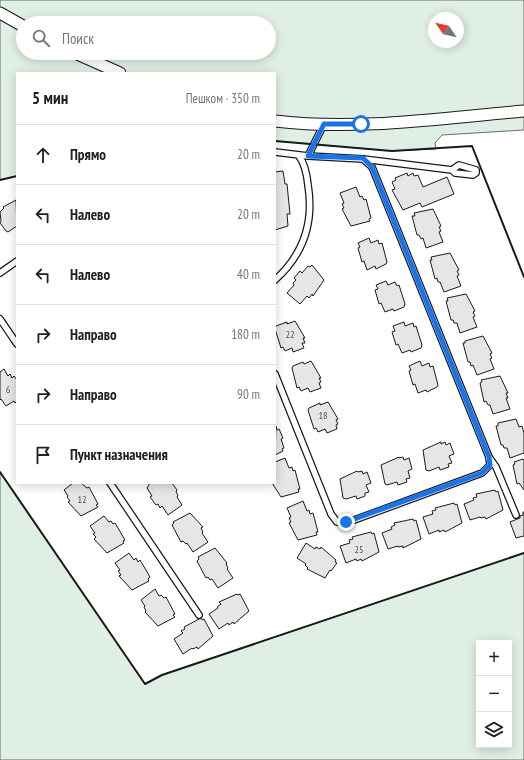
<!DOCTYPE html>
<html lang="ru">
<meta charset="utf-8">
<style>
:root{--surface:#fff;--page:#f2f2f2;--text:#202124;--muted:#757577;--line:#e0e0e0}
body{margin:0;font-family:"PT Sans Narrow",sans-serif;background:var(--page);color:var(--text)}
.controls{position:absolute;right:12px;bottom:12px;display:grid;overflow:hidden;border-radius:0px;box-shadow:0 2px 10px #0003}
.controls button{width:36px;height:36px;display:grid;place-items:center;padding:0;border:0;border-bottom:1px solid var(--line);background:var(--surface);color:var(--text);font:20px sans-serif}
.compass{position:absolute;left:428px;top:12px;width:36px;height:36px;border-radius:50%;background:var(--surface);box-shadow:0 2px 10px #0003;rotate:304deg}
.stop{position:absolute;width:12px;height:12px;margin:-9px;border:3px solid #1a73e8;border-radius:50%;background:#fff}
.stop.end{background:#1a73e8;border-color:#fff;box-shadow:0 1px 4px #0008}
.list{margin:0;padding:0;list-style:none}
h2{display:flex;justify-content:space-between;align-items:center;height:52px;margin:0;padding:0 16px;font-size:17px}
h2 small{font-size:13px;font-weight:400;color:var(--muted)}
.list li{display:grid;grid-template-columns:26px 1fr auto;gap:12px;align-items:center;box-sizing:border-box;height:60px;padding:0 16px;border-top:1px solid var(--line)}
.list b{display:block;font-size:15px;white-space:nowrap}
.list em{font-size:13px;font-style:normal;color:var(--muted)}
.icon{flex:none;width:22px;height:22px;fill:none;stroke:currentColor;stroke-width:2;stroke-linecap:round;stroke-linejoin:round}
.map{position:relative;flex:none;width:524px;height:760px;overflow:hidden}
.search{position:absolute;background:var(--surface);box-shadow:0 2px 10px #0003;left:16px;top:16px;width:260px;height:44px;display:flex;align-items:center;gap:10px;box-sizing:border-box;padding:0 14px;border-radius:22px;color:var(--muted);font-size:15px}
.panel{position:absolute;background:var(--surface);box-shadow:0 2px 10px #0003;left:16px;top:72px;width:260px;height:412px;border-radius:0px}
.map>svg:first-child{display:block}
</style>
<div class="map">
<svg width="524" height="760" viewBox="0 0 524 760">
<rect width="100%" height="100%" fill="#fff"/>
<g fill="#e0efe3" stroke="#6a6a6a" fill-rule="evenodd">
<path d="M0,0H524V130L442,135L435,143L436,149L392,151L275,141V73H17V176L0,180ZM434,18H458V42H434ZM23,23H269V53H23Z"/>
<path d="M0,472L145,684L162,675L524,553V760H0ZM479,643H509V745H479Z"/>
</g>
<g fill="#e6e6e6" stroke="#1a1a1a">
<path d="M283,171L285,184H287L290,214H287L288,226L275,230V172Z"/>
<path d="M407,173L408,176L413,173L414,176L418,175L423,187L447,177L454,194L422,207L420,203L403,210L392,190L395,189L392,182L396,180L395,178Z"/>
<path d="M356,187L360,197L362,196L364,200L366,199L371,218L369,219L370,221L351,226L342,209L344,208L342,204L344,203L340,193Z"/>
<path d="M16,200L17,226L8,232L6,231L0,223L1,221L0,212L4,208L3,207Z"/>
<path d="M433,209L441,226L439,227L441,231L439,232L443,242L426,248L423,238L421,239L419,235H417L412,216H415L414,213Z"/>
<path d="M369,238L371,243L378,240L379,244L382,243L387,262L386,264L376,269L375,266L367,270L364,261L362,262L358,248L360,247L358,243Z"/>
<path d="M450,253L459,270L457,271L459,275L457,276L461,286L444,292L440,282H438L437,278L435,279L430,260H432L431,257Z"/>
<path d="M312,265L324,280L313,296L312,294L309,298L307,296L300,304L287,293L294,285L293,283L296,280L294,278L300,271L302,273L308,266L310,267Z"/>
<path d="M386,281L388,285L395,282L397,286L399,285L405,304L404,307L394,311L393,309L385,312L381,303L379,304L375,290L378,289L376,285Z"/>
<path d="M466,294L475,311L473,312L475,316L473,317L477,327L460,333L457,323H454L453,320H451L446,301H448L447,298Z"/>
<path d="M295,321L305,338H303L305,343H302L304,348L293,352L292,348L285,351L283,347L281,348L275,329L276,326L287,322V324Z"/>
<path d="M404,322L405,326L413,323L414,327L416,326L422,345L421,348L411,352L410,350L402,353L398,344L396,345L392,332L395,331L393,326Z"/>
<path d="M483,336L492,353L490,354L492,358L490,359L494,369L477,375L473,365L471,366L470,362H468L463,343H465V341Z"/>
<path d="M311,361L321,378H319L321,382L319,383L321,388L310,392L308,388L301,391L299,387L297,388L292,368L293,366L303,362L304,364Z"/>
<path d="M420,361L422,366L429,363L430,367L433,366L438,385L437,387L427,392L426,390L418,393L415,384L413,385L409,371L411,370L409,366Z"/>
<path d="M4,369L8,376L10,374L12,378L14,376L17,380V401L15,403L14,401L6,406L1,399L0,400V372Z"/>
<path d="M500,376L508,393H506L508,398H506L510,409L493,414L490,405H488L486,401L484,402L480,383L482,382L481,380Z"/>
<path d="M328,402L338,419L336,420L338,424L336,425L337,429L327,433L325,429L318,432L316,428L314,429L308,410L309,408L320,403V405Z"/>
<path d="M516,419L519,427L522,426L524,433V453L510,458L507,448H504L503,445H501L496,426H498V423Z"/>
<path d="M276,426L277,430L279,429L283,438L281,439L284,448L282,449L283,451L275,455Z"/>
<path d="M441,442V444L445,442L446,445L450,443L454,454L449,456L452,463L448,464L449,467L440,470L439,467L429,471L426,470L423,450Z"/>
<path d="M399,457V458L403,457L404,460L409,458L412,469L408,471L410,478L406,479L407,482L398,485L397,482L387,485L385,484L381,465Z"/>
<path d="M285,458L289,468L292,467L293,471L295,470L300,489H298L299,492L281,497L272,483H275V462Z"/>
<path d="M523,459L524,460V490L519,483L517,484L513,465L515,464L514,462Z"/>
<path d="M357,471L358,472L362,471L363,474L367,472L371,483L366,485L369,492L365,493V496L357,499L356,496L346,499L343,498L340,479Z"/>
<path d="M73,483H81L87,488L89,487L98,504L96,505L98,507L81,516L68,502L70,501L67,497L68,496L64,490Z"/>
<path d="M150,483H172L177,490L176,492L178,495L177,497L182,505L168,515L162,506L160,508L158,504L156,505L150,497L152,496L147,488Z"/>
<path d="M495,490L496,492L498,491L503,510L486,519L485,517L481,518L480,517L470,520L464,504L474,500L473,498L477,497L476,494Z"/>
<path d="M303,501L307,511L309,510L310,514L313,513L318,532H316L317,535L298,540L289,523L291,522L289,518L291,517L287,508Z"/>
<path d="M454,503L455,505L457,504L462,523L445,532L444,530L439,532V530L429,534L423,517L433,514L432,511L436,510L435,508Z"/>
<path d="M523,512H524V536L516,538L510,522L520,518V516L523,515Z"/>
<path d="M190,513L203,527L201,528L203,532L202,533L208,542L193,552L187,543L186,544L183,541L181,542L172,525L174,523L173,522Z"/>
<path d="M104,516L109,522L111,521L113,524L115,523L125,540L123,541L124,543L107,553L94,539L96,537L93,534L95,533L90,526Z"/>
<path d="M413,519L414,521L416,520L421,539L403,548V546L398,547V546L388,549L382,533L392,529L391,527L395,525L394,523Z"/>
<path d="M371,532L372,534L374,533L379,552L362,561L361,559L357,561L356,559L346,563L340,546L350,543L349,540L353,539L352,537Z"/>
<path d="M306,543L315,549L316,547L320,549L321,547L336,560L335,562L337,563L331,571L330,570L325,578L307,569L308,568L305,565L306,564L297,558Z"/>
<path d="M215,548L227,563L226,564L228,568L227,569L233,578L218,588L212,579L210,580L208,577L206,578L197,561L199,559L198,557Z"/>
<path d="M129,553L134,560L136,558L138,562L140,560L150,577L148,579L149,581L132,590L119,576L121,575L118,571L120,570L115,563Z"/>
<path d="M155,589L159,596L161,595L164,598L166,597L175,614L173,615L175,617L158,626L145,612L146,611L144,607L145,606L141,600Z"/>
<path d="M237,594L238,595L240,594L249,611L234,624L233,622L229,625L228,623L219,629L209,614L218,608L217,607L221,604L219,602Z"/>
<path d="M201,618L202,620L204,619L213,636L198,649L197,647L193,649L192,648L183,654L174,639L183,633L181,631L185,629L184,627Z"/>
</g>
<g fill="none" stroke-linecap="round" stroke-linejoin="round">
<defs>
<g id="lane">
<path d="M275,152L308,156L324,124"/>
<path d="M308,156L363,159L452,170L455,173L473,175L476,173V170L459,165L452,170"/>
<path d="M363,159L372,167L489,457L496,467L516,515"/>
<path d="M0,273L17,261"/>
<path d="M275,280C304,254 314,222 308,185C307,175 305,164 299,156"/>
<path d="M0,319L17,344"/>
<path d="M275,374L331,514L337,522L346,523L482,473L490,465L489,458"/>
<path d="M110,483L199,615"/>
</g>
<g id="street">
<path d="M0,13L23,26"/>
<path d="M75,53L120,73"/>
<path d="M275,121C357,131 442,118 524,111"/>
</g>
</defs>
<use href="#lane" stroke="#1a1a1a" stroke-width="8"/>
<use href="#street" stroke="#1a1a1a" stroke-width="13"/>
<use href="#lane" stroke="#fff" stroke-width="5.5"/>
<use href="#street" stroke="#fff" stroke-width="11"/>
<g stroke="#1a1a1a" stroke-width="2">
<path d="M275,141L392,151L472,146L524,277"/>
<path d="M0,180L17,176"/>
<path d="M0,472L145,684L162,675L524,553"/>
</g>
</g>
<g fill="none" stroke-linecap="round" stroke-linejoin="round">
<path stroke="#1a73e8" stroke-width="5" d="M346,522L482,473L490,465L489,457L372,167L363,158L308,156L324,124H361"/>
</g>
<g text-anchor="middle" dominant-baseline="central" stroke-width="3" stroke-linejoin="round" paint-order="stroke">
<g font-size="10" fill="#4d4d4d">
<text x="290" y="334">22</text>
<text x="8" y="389">6</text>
<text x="323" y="415">18</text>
<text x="82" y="499">12</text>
<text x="359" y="549">25</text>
</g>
</g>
</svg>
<div class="controls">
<button>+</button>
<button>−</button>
<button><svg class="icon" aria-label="layers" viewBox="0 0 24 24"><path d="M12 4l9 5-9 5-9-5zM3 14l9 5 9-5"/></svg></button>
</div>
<svg class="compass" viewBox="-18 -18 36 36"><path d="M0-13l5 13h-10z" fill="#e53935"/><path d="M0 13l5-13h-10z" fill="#757577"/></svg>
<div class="stop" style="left:361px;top:124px"></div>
<div class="stop end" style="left:346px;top:522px"></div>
<div class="search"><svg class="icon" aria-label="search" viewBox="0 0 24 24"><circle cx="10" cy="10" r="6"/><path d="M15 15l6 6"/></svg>Поиск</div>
<section class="panel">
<h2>5 мин<small>Пешком · 350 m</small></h2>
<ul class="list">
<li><svg class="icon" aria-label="ahead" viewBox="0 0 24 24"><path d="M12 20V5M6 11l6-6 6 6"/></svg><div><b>Прямо</b></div><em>20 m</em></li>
<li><svg class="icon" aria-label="left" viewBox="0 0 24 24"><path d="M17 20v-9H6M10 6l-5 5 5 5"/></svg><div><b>Налево</b></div><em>20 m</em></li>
<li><svg class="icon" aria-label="left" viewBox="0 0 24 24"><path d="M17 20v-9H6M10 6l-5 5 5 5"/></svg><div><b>Налево</b></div><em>40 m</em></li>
<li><svg class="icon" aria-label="right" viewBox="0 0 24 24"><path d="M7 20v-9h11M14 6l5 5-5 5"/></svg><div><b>Направо</b></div><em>180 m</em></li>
<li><svg class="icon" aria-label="right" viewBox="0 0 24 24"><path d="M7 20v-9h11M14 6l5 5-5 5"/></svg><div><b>Направо</b></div><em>90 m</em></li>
<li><svg class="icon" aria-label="arrive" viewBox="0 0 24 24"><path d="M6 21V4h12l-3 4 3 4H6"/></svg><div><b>Пункт назначения</b></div></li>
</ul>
</section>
</div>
